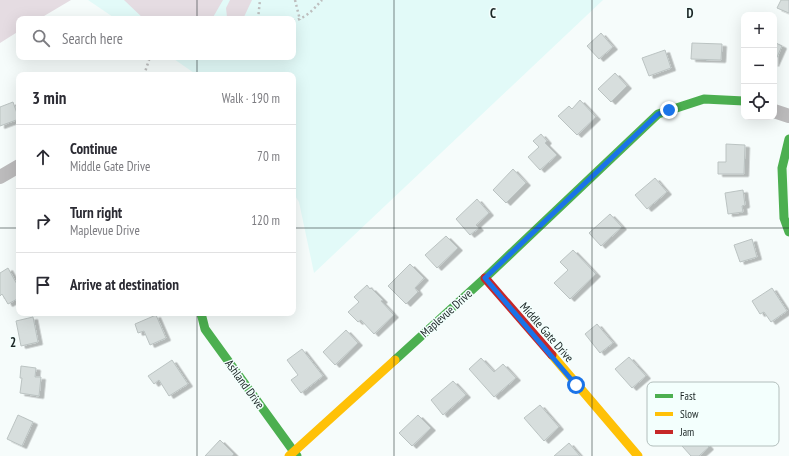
<!DOCTYPE html>
<meta charset="utf-8">
<style>
:root{--surface:#fff;--page:#f7f7f7;--text:#2b2b33;--muted:#7c7c81;--line:#e1e1e2}
body{margin:0;font-family:"PT Sans Narrow",sans-serif;background:var(--page);color:var(--text)}
.controls{position:absolute;right:12px;top:12px;display:grid;overflow:hidden;border-radius:8px;box-shadow:0 4px 16px #0002}
.controls button{width:36px;height:36px;display:grid;place-items:center;padding:0;border:0;border-bottom:1px solid var(--line);background:var(--surface);color:var(--text);font:20px sans-serif}
.stop{position:absolute;width:12px;height:12px;margin:-9px;border:3px solid #1a73e8;border-radius:50%;background:#fff}
.stop.end{background:#1a73e8;border-color:#fff;box-shadow:0 1px 4px #0008}
.list{margin:0;padding:0;list-style:none}
h2{display:flex;justify-content:space-between;align-items:center;height:52px;margin:0;padding:0 16px;font-size:17px}
h2 small{font-size:13px;font-weight:400;color:var(--muted)}
.list li{display:grid;grid-template-columns:26px 1fr auto;gap:12px;align-items:center;box-sizing:border-box;height:64px;padding:0 16px;border-top:1px solid var(--line)}
.list b{display:block;font-size:15px;white-space:nowrap}
.list p{margin:0;font-size:13px;white-space:nowrap;color:var(--muted)}
.list em{font-size:13px;font-style:normal;color:var(--muted)}
.icon{flex:none;width:22px;height:22px;fill:none;stroke:currentColor;stroke-width:2;stroke-linecap:round;stroke-linejoin:round}
.map{position:relative;flex:none;width:789px;height:456px;overflow:hidden}
.search{position:absolute;background:var(--surface);box-shadow:0 4px 16px #0002;left:16px;top:16px;width:280px;height:44px;display:flex;align-items:center;gap:10px;box-sizing:border-box;padding:0 14px;border-radius:8px;color:var(--muted);font-size:15px}
.panel{position:absolute;background:var(--surface);box-shadow:0 4px 16px #0002;left:16px;top:72px;width:280px;height:244px;border-radius:8px}
.map>svg:first-child{display:block}
</style>
<div class="map">
<svg width="789" height="456" viewBox="0 0 789 456">
<defs>
<filter id="shadow"><feDropShadow dx="4.5" dy="2.5" stdDeviation="0" flood-color="#0004"/></filter>
</defs>
<rect width="100%" height="100%" fill="#f6fcfb"/>
<path fill="#e2faf8" d="M88,0H603L314,273L299,202L293,193V75H197L171,57H293V19H116Z"/>
<g fill="#e5dce2">
<path d="M0,0H71L39,19H19V31L0,43Z"/>
<path d="M124,0H223L212,19H144Z"/>
<path d="M230,0H252L243,19H229L227,17L226,8Z"/>
</g>
<g fill="#d7dedd" stroke="#bbc3c2" filter="url(#shadow)">
<path d="M781,0H789V13L777,8Z"/>
<path d="M601,33L613,47L599,59L587,46Z"/>
<path d="M774,42L782,46L774,64Z"/>
<path d="M692,43L722,44L721,60L691,59Z"/>
<path d="M665,50L671,68L649,76L642,58Z"/>
<path d="M615,73L627,86L611,102L598,89Z"/>
<path d="M580,100L596,117L577,135L558,116L569,106L572,109Z"/>
<path d="M13,102L19,119L0,126V107Z"/>
<path d="M541,134L547,141L545,143L557,155L540,170L528,157L539,147L533,141Z"/>
<path d="M726,144L745,145L744,174H718V162H726Z"/>
<path d="M513,169L526,183L506,203L493,190Z"/>
<path d="M655,178L667,192L647,209L635,195Z"/>
<path d="M743,190L745,205L742,206L743,212L728,214L725,193Z"/>
<path d="M477,199L489,213L476,225L479,228L470,235L456,219Z"/>
<path d="M610,214L622,227L601,246L589,233Z"/>
<path d="M446,236L458,248L437,268L425,255Z"/>
<path d="M752,239L757,257L740,262L734,245Z"/>
<path d="M573,250L596,274L570,299L554,283L568,270L560,262Z"/>
<path d="M410,264L424,278L415,288L418,292L406,304L388,286Z"/>
<path d="M8,268L19,288V298L8,304L2,294L0,296V273Z"/>
<path d="M367,285L370,289L371,288L383,300L381,301L394,315L374,334L361,320L358,322L348,312L359,302L354,297Z"/>
<path d="M772,288L787,311L771,322L764,312L760,314L752,301Z"/>
<path d="M156,315L166,338L150,345L144,331L138,333L135,324Z"/>
<path d="M33,317L38,342L21,346L16,321Z"/>
<path d="M597,324L613,343L600,353L585,334Z"/>
<path d="M346,330L358,343L335,365L323,352Z"/>
<path d="M302,349L323,376L301,393L291,380L298,375L287,360Z"/>
<path d="M629,357L646,376L632,388L615,369Z"/>
<path d="M481,358L494,372L503,364L516,378L494,397L469,369Z"/>
<path d="M172,360L188,384L169,396L159,380L154,384L148,376Z"/>
<path d="M21,366L36,368L35,377H41L39,396L20,393L22,378H20Z"/>
<path d="M453,381L466,395L443,415L431,400Z"/>
<path d="M540,405L559,427L544,441L524,418Z"/>
<path d="M18,415L33,422L22,446L7,439Z"/>
<path d="M418,415L431,428L412,446L399,433Z"/>
<path d="M689,424L709,447L699,456H691L674,437Z"/>
<path d="M220,440L234,454L232,456H205Z"/>
<path d="M569,443L580,456H554Z"/>
</g>
<g fill="none" stroke-linecap="round" stroke-linejoin="round">
<g stroke="#bdbebe" stroke-width="2.5" stroke-dasharray="2 3" stroke-linecap="butt">
<path d="M295,0L300,20"/>
<path d="M258,19L260,0"/>
<path d="M293,21C306,18 313,10 322,0"/>
<path d="M144,75L150,57"/>
</g>
<g stroke="#bcbbbc" stroke-width="14">
<path d="M774,111L789,116"/>
<path d="M0,177L19,166"/>
</g>
<g stroke="#4caf50" stroke-width="9">
<path d="M789,139L782,168L784,218L789,232"/>
<path d="M201,313L205,329L297,456"/>
<path d="M395,360L485,278L658,114L704,99L744,101"/>
</g>
<g stroke="#ffc107" stroke-width="9">
<path d="M552,355L638,456"/>
<path d="M289,456L395,360"/>
</g>
<path stroke="#c62828" stroke-width="9" d="M485,278L552,355"/>
</g>
<g fill="none" stroke-linecap="round" stroke-linejoin="round">
<path stroke="#1a73e8" stroke-width="5" d="M576,385L485,278L658,114L669,110"/>
</g>
<path fill="none" stroke="#1b2625" stroke-width="1" stroke-opacity="0.55" d="M197,0V19M394,0V456M592,0V456M197,57V75M0,228H19M293,228H789M197,313V456"/>
<g text-anchor="middle" dominant-baseline="central" stroke-width="3" stroke-linejoin="round" paint-order="stroke">
<g font-size="12" fill="#1b2625" stroke="#f3fffd">
<text transform="translate(446 313) rotate(-42)">Maplevue Drive</text>
<text transform="translate(547 332) rotate(49)">Middle Gate Drive</text>
<text transform="translate(245 384) rotate(54)">Ashland Drive</text>
</g>
</g>
<rect x="647" y="382" width="132" height="64" rx="6" fill="#f3fffd" stroke="#b2bebc" stroke-width="1"/>
<rect x="655" y="394" width="18" height="4" fill="#4caf50"/>
<rect x="655" y="412" width="18" height="4" fill="#ffc107"/>
<rect x="655" y="430" width="18" height="4" fill="#c62828"/>
<g font-size="11" fill="#1b2625">
<text x="680" y="400">Fast</text>
<text x="680" y="418">Slow</text>
<text x="680" y="436">Jam</text>
</g>
<g font-size="13" text-anchor="middle" font-weight="bold" fill="#1b2625" stroke="#f3fffd" stroke-width="3" stroke-linejoin="round" paint-order="stroke">
<text x="493" y="18">C</text>
<text x="690" y="18">D</text>
<text x="13" y="347">2</text>
</g>
</svg>
<div class="controls">
<button>+</button>
<button>−</button>
<button><svg class="icon" aria-label="locate" viewBox="0 0 24 24"><circle cx="12" cy="12" r="6"/><path d="M12 2v4M12 18v4M2 12h4M18 12h4"/></svg></button>
</div>
<div class="stop" style="left:576px;top:385px"></div>
<div class="stop end" style="left:669px;top:110px"></div>
<div class="search"><svg class="icon" aria-label="search" viewBox="0 0 24 24"><circle cx="10" cy="10" r="6"/><path d="M15 15l6 6"/></svg>Search here</div>
<section class="panel">
<h2>3 min<small>Walk · 190 m</small></h2>
<ul class="list">
<li><svg class="icon" aria-label="ahead" viewBox="0 0 24 24"><path d="M12 20V5M6 11l6-6 6 6"/></svg><div><b>Continue</b><p>Middle Gate Drive</p></div><em>70 m</em></li>
<li><svg class="icon" aria-label="right" viewBox="0 0 24 24"><path d="M7 20v-9h11M14 6l5 5-5 5"/></svg><div><b>Turn right</b><p>Maplevue Drive</p></div><em>120 m</em></li>
<li><svg class="icon" aria-label="arrive" viewBox="0 0 24 24"><path d="M6 21V4h12l-3 4 3 4H6"/></svg><div><b>Arrive at destination</b></div></li>
</ul>
</section>
</div>
